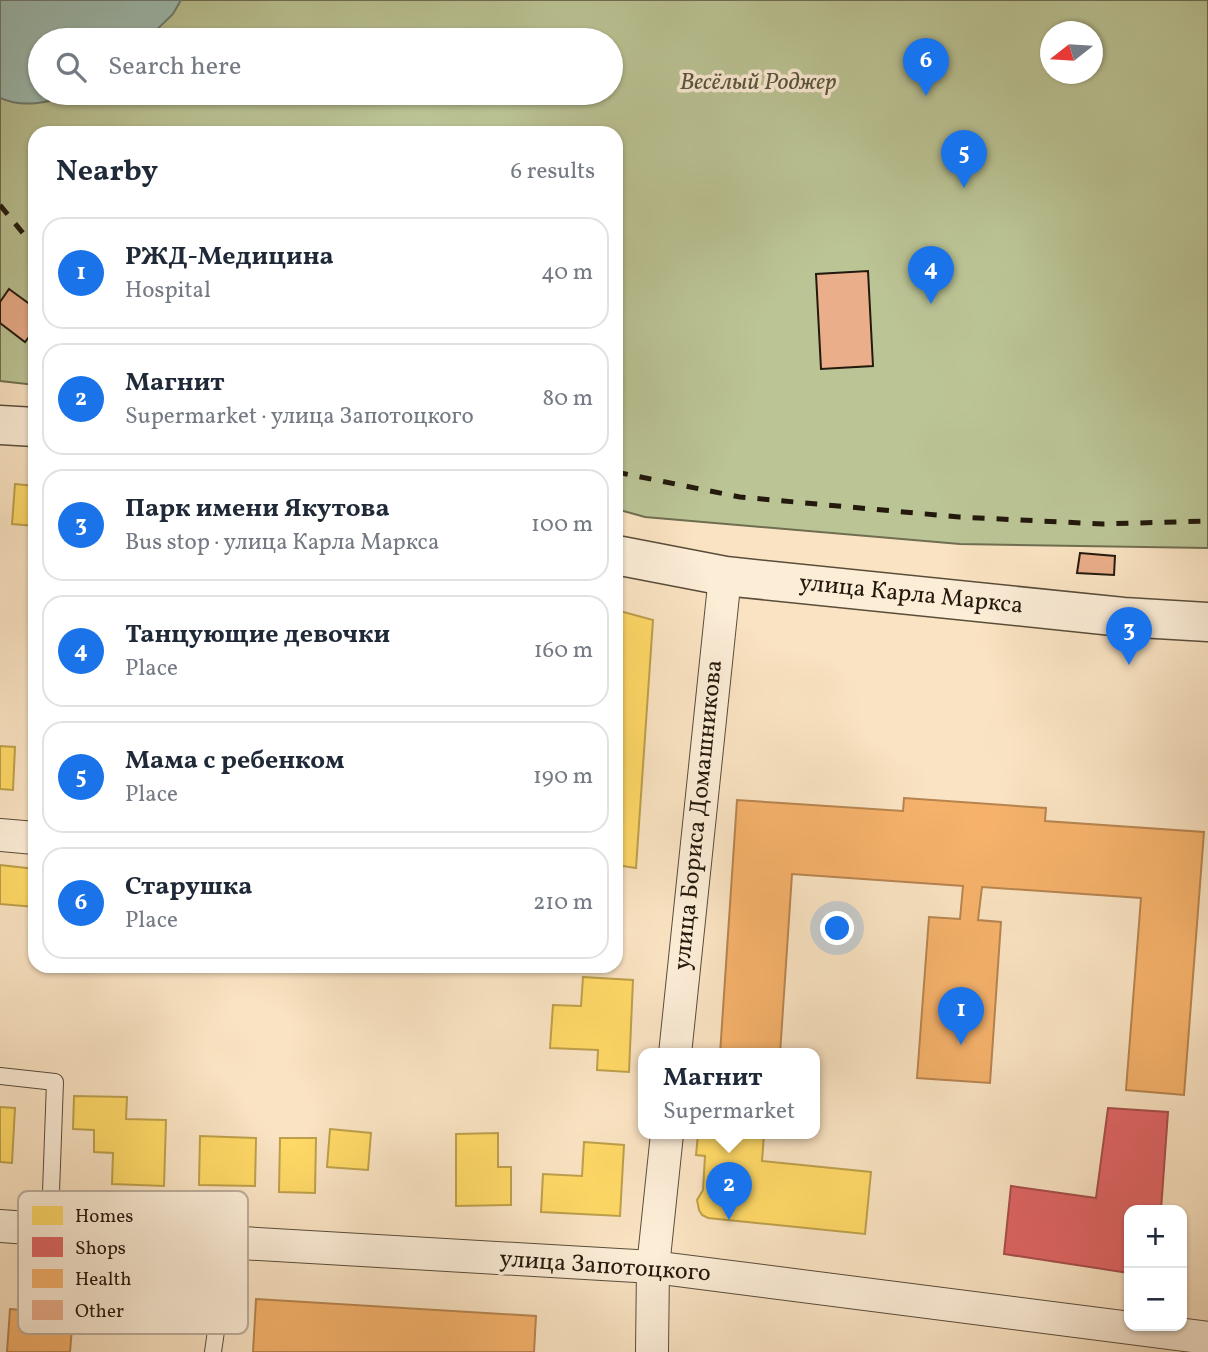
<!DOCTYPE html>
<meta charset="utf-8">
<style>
:root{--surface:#fff;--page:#f6f6f7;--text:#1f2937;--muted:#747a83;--line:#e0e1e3;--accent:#1a73e8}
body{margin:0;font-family:Vollkorn,serif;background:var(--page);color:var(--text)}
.controls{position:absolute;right:21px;bottom:21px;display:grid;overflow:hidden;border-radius:14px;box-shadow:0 2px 5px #0004}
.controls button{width:63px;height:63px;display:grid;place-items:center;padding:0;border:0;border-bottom:2px solid var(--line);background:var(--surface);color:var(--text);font:35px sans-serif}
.compass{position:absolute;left:1040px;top:21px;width:63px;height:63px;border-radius:50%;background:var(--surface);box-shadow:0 2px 5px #0004;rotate:253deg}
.you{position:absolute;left:838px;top:929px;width:24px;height:24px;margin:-18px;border:5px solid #fff;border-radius:50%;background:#1a73e8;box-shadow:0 0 0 10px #1a73e833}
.badge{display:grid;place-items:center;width:46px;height:46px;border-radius:50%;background:var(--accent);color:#fff;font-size:23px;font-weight:700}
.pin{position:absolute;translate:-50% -58px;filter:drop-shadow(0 2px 4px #0008)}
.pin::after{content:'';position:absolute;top:37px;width:24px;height:21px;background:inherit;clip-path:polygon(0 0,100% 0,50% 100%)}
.popup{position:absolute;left:638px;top:1048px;width:182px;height:91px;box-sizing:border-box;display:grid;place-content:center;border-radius:14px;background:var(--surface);filter:drop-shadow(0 2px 5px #0005);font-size:23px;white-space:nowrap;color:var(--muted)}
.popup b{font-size:26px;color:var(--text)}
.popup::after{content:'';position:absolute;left:50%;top:100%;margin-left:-14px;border:14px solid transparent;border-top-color:var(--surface)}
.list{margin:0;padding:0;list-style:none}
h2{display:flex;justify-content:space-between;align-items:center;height:91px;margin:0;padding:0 28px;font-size:30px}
h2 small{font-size:23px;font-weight:400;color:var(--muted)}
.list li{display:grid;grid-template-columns:46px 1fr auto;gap:21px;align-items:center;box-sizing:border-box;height:112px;margin:0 14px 14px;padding:0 14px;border:2px solid var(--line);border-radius:21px}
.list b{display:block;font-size:26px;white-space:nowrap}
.list p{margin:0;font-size:23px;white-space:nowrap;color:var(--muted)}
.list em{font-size:23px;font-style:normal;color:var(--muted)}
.icon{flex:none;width:38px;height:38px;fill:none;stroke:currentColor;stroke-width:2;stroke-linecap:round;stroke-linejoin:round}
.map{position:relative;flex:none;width:1208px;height:1352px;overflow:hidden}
.search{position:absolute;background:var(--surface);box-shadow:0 2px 5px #0004;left:28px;top:28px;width:595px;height:77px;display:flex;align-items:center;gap:18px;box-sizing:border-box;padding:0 24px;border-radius:38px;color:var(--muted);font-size:26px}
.panel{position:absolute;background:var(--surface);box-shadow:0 2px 5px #0004;left:28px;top:126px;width:595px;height:847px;border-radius:21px}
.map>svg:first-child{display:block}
</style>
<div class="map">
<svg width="1208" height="1352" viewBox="0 0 1208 1352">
<rect width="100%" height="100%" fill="#fae3c2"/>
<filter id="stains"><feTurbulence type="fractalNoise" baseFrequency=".00286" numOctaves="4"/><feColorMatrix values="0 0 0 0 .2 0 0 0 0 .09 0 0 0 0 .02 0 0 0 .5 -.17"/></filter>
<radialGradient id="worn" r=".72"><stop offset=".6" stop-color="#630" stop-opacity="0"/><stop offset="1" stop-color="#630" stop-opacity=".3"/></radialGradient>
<path fill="#bbc495" stroke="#6f6e51" stroke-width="2" fill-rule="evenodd" d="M0,0H1208V548L960,544L645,517L616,509V133H35V385L0,381ZM1050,32H1092V74H1050ZM40,40H611V93H40Z"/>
<path fill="#9ebeb3" stroke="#6d7c71" stroke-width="2" d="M0,0H181L173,14L146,40H40V93H75C51,102 24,109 0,98Z"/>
<g fill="#ffd966" stroke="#bd9f4b" stroke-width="2">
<path d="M15,484L35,486V526L12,524Z"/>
<path d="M616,610L653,620L636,868L616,865Z"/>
<path d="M0,746L15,747L13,790L0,789Z"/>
<path d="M0,865L35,869V907L0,904Z"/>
<path d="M583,977L633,980L629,1072L597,1070L598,1050L550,1048L553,1005L581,1006Z"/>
<path d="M74,1096L127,1097L126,1119L166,1120L164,1186L112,1184L113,1153L94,1152V1130L73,1129Z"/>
<path d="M0,1107L15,1108L12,1163L0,1162Z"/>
<path d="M330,1129L371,1133L368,1170L327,1167Z"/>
<path d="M498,1133V1167H511V1205L456,1206V1134Z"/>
<path d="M698,1134H764L762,1161L871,1172L865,1234L708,1218L702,1215L699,1210L697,1200L703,1190L705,1156L696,1155Z"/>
<path d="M200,1136L256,1138L255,1186L199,1185Z"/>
<path d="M280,1138H316L315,1193L279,1192Z"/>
<path d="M584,1142L624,1145L620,1216L541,1212L543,1174L582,1176Z"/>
</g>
<path fill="#e06666" stroke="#a74f4b" stroke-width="2" d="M1108,1108L1168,1112L1161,1210H1129V1273L1004,1254L1011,1186L1096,1198Z"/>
<g fill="#f6b26b" stroke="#b7844f" stroke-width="2">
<path d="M904,798L1046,808L1045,821L1204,832L1184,1095L1126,1090L1141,898L982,887L978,920L1001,922L990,1083L917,1078L929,917L960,919L963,886L792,874L780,1054H720L737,800L903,811Z"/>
<path d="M256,1299L536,1316L534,1352H253Z"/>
<path d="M10,1309L73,1315L70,1352H7Z"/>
</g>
<g fill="#ebae8b" stroke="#23190d" stroke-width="2">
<path d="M868,271L873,366L821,369L816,274Z"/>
<path d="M9,289L35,308V329L25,342L0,323V302Z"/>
<path d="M1080,553L1115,556L1114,575L1077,573Z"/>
</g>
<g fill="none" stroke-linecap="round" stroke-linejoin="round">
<defs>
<g id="service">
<path d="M0,1076L55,1082L51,1192"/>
<path d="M213,1352L222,1289L224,1242"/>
</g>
<g id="minor">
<path d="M0,835L35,838"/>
<path d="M675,1054L725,576"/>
<path d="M0,1226L224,1242L653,1267L1208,1338"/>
<path d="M652,1352L653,1267L667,1134"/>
</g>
<g id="tertiary">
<path d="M0,425L35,427"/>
<path d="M616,555L725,576L1123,617L1208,622"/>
</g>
</defs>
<use href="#service" stroke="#594c3a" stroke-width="18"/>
<use href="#minor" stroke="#594c3a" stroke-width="34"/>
<use href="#tertiary" stroke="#594c3a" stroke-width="41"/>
<use href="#service" stroke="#fcedd7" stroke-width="16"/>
<use href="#minor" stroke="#fcedd7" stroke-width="32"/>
<use href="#tertiary" stroke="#fcedd7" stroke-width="38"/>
<g stroke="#23190d" stroke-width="5" stroke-dasharray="12 12" stroke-linecap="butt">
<path d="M0,205L35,248"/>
<path d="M616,472L740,497L959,517L1103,524L1208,521"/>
</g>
</g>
<g text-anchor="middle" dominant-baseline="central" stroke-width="7" stroke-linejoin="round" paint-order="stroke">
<g font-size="24" font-style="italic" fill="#58553d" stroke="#fcedd7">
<text x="758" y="83">Весёлый Роджер</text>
</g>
<g font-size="24" fill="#23190d" stroke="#fcedd7">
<text transform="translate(911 595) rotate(6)">улица Карла Маркса</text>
<text transform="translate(699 815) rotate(-84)">улица Бориса Домашникова</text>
<text transform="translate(605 1267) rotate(4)">улица Запотоцкого</text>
</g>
</g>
<rect x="18" y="1191" width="230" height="143" rx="10" fill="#fcedd7" stroke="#bbad9a" stroke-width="2"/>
<rect x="32" y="1206" width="31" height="19" fill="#ffd966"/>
<rect x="32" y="1237" width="31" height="20" fill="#e06666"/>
<rect x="32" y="1269" width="31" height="19" fill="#f6b26b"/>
<rect x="32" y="1300" width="31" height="20" fill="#ebae8b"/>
<g font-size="19" fill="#23190d">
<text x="75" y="1222">Homes</text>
<text x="75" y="1254">Shops</text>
<text x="75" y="1285">Health</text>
<text x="75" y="1317">Other</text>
</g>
<rect width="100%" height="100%" filter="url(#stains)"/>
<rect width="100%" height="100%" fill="url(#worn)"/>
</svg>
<div class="controls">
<button>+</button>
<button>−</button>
</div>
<svg class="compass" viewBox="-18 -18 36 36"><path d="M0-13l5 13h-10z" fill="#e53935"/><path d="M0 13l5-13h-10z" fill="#747a83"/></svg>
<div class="you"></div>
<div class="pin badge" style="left:961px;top:1045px">1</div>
<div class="pin badge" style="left:729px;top:1220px">2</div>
<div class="popup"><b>Магнит</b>Supermarket</div>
<div class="pin badge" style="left:1129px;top:665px">3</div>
<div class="pin badge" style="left:931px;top:304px">4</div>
<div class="pin badge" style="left:964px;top:188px">5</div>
<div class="pin badge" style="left:926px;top:96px">6</div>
<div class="search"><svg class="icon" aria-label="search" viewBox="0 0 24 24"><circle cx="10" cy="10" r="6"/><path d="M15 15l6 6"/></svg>Search here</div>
<section class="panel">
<h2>Nearby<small>6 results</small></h2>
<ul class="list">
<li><span class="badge">1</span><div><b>РЖД-Медицина</b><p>Hospital</p></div><em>40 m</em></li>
<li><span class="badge">2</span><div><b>Магнит</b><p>Supermarket · улица Запотоцкого</p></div><em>80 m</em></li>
<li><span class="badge">3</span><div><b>Парк имени Якутова</b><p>Bus stop · улица Карла Маркса</p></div><em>100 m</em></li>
<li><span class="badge">4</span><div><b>Танцующие девочки</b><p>Place</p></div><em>160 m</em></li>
<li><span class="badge">5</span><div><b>Мама с ребенком</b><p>Place</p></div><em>190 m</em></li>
<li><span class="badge">6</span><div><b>Старушка</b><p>Place</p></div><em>210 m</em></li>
</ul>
</section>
</div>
